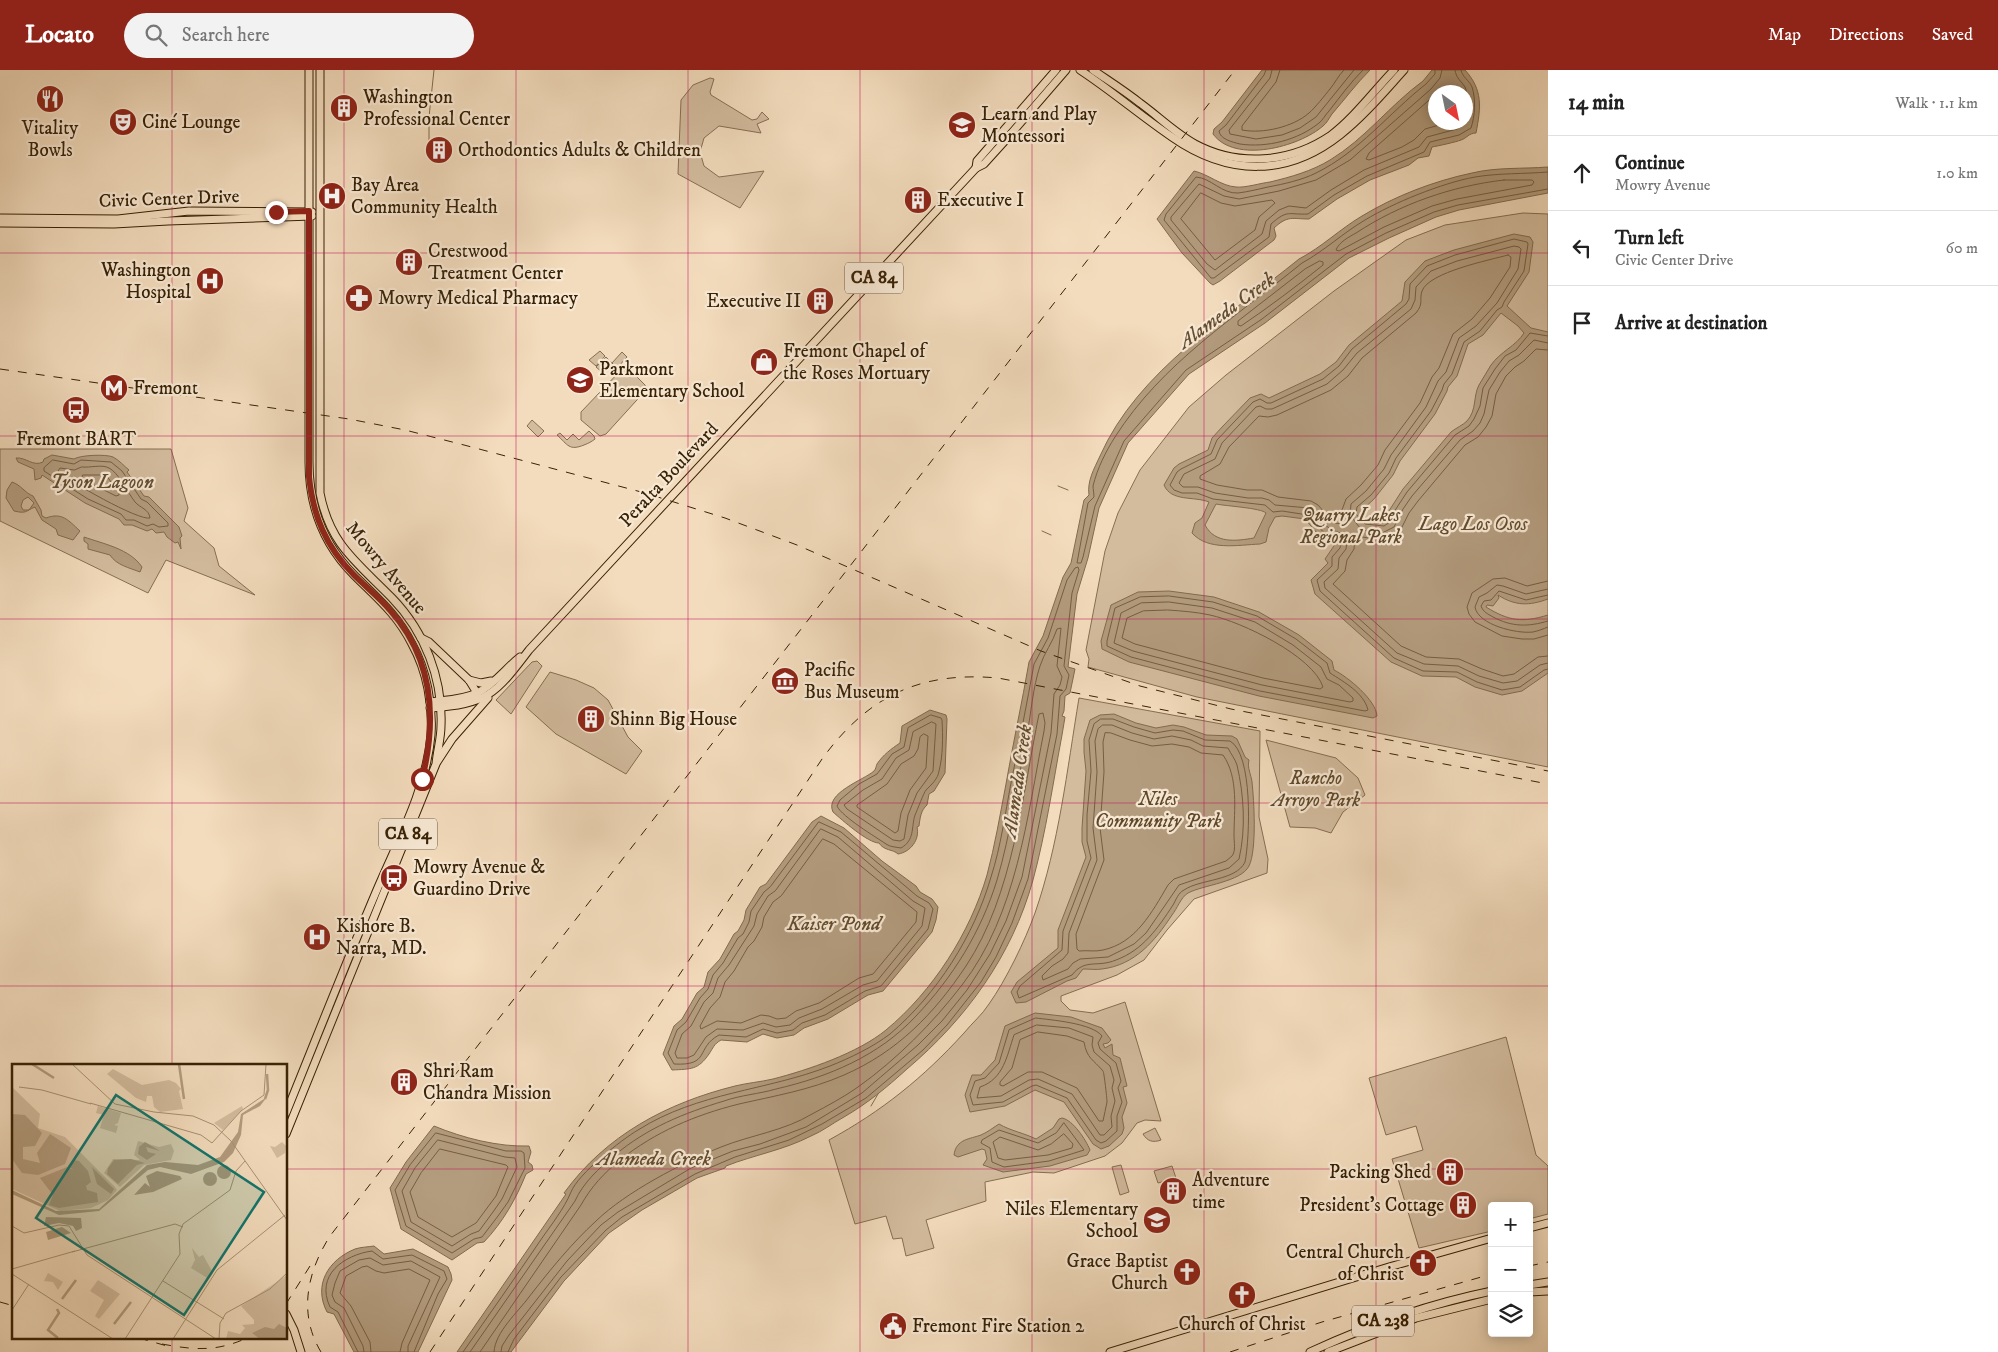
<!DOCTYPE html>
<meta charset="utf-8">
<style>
:root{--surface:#fff;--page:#f2f2f2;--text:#222;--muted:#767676;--line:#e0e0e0;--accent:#8f2418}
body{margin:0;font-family:"IM FELL DW Pica",serif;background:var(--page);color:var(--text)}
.controls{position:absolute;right:15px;bottom:15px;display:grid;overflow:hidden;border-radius:5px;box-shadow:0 2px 12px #0003}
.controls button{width:45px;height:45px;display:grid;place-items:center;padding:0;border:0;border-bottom:1px solid var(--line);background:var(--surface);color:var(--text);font:25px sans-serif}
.compass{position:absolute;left:1428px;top:15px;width:45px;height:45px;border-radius:50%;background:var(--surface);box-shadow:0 2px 12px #0003;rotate:147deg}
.stop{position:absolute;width:15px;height:15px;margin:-11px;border:4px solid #8f2418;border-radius:50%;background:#fff}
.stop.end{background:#8f2418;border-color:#fff;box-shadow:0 1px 5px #0008}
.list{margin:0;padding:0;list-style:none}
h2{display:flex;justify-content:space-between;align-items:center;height:65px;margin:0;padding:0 20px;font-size:21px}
h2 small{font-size:16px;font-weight:400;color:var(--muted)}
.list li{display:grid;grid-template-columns:32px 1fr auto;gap:15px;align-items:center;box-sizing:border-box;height:75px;padding:0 20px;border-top:1px solid var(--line)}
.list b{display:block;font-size:19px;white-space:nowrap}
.list p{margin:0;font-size:16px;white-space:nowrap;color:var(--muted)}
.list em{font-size:16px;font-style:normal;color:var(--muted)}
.icon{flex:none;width:28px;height:28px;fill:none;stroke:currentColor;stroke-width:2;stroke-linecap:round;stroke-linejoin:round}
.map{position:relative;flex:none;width:1548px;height:1282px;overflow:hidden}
header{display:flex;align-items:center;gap:30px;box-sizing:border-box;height:70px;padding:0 25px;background:var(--accent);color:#fff}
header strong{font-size:24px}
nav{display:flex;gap:28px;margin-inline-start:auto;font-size:18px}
.search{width:350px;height:45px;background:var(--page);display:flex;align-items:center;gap:12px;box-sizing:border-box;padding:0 18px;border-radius:28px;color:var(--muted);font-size:19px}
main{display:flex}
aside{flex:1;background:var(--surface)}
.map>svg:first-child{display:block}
</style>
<header>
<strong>Locato</strong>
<div class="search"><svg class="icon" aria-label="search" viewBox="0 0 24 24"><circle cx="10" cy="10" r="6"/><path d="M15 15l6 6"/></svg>Search here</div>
<nav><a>Map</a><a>Directions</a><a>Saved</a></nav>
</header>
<main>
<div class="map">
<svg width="1548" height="1282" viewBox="0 0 1548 1282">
<rect width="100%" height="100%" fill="#f3dcbd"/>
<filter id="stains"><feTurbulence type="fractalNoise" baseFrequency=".004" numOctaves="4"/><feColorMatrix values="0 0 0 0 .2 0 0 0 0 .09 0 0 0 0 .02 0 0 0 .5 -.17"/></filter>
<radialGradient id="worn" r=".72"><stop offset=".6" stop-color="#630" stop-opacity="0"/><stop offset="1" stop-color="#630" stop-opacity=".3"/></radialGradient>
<g fill="#d3bc9e" stroke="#866e51">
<path d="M710,8L714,9L710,22L711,25L752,50L757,49L762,42L769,49L757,54L761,63L719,56L704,68L700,82L704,96L719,107L764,101L740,138L678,104L681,30L693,15Z"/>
<path d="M1523,143L1548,144V697L1197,627L1088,597L1089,589L1086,580L1105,481L1118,443L1140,400L1189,337L1226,305L1334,221L1406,170L1445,155Z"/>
<path d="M600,281L605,286L596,296L589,290Z"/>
<path d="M622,282L627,287L617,298L612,293Z"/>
<path d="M606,287L612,293L602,302L596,297Z"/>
<path d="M628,298L645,315L646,320L606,364L600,366L581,350V342L621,300H625Z"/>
<path d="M532,350L544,361L538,367L527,356Z"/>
<path d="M589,361L594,366L595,369C591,372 589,373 584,375C569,381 568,375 557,365L560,363L567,370L573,364L579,370Z"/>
<path d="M0,379H171L188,438L184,451L214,478L219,496L255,525L166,490L148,523L0,451Z"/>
<path d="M537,591L542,596L511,644L496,630L532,592Z"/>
<path d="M550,602L576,610L594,618L608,630L628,667L642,681L626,704L556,664L526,637Z"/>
<path d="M1079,628L1260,661L1259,747L1268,789L1267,803L1194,829L1167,860L1144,890L1117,905L1061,926V931L1070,940L1093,943L1125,932L1161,1051L1145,1050L1137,1053L1122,1073L1105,1086L1054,1103L1033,1102L985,1112L986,1131L926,1150L934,1178L906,1186L902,1168L893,1169L886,1146L855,1154L829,1070C882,1041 923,1008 964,963C972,953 982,945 989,934C1006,910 1025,871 1035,843C1059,774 1067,700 1079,628Z"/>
<path d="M1266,670L1336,688L1358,708L1365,725L1343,742L1331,763L1315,758L1290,757Z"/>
<path d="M1506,967L1536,1085L1548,1096V1144L1529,1149V1136H1492V1161L1419,1178L1392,1089L1423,1080L1416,1056L1386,1065L1369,1008Z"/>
<path d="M1155,1058L1161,1070C1153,1073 1147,1071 1143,1064Z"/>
<path d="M1121,1095L1129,1122L1120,1125L1112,1097Z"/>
<path d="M1172,1096L1176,1108L1158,1113L1154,1101Z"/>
</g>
<g fill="#b39c7e" stroke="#826b4d" fill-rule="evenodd">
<path d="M1262,0H1370C1356,14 1345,29 1332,44C1329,48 1327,53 1323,56C1299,77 1235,94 1213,64L1214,59L1222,52Z"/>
<path d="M1432,0H1465C1483,20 1481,37 1476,63C1469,63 1467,68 1461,70C1456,72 1438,76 1432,77L1429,86L1418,88L1409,95L1370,110L1337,129L1309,149C1292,149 1288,145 1274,158L1276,166L1274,170L1220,211L1213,215L1210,213L1182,183L1157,149L1194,101C1208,104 1221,116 1236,117C1245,118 1261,113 1270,112C1291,107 1312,101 1330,90C1365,69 1390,35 1423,11ZM1436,22H1466V52H1436Z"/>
<path d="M1548,97V123L1459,140L1436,147L1389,168L1349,188L1265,253L1189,304L1128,373L1099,438L1088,488L1077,524L1068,597L1075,599L1070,623L1065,626L1064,641L1062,646L1065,647L1062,665C1053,713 1046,762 1033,810C1012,886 966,949 907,999C886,1018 868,1033 844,1047C833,1053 823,1061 811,1066C784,1080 754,1085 726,1096L725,1098L697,1108L642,1140L609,1163L564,1211L511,1282H457L566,1124L564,1123C606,1065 667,1033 735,1016C747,1013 760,1012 773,1009C808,1000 858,983 886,960C933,921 970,863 987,805C995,775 1000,745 1006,714C1013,673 1022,633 1029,592L1043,566L1063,507L1071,493L1084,430L1089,425C1087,411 1094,399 1100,386C1138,300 1229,246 1299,189C1322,177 1340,159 1362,146C1395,126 1434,111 1472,103C1497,97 1523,99 1548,97Z"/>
<path d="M1514,164L1530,167L1533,172L1529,202L1507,236L1531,258L1548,262V529C1529,536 1515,536 1498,525L1499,528L1493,536L1487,535L1486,537C1509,551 1522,553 1548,545V603L1522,621L1502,625L1475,617L1456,607L1422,606L1391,592L1315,524L1311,510L1328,493L1325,489L1336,473L1328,472L1317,463L1305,449L1282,446L1275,447L1269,458L1266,472L1260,474C1238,475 1208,481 1192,463L1195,453L1202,448L1209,432C1194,426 1171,432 1164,415L1174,398L1179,394L1208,380L1212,368L1223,356L1250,328L1261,324L1269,328L1320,304L1336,292L1349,275L1402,231L1405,212L1425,191L1454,180ZM1501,243L1518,256L1524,263C1516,276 1500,282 1491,295C1487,302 1483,308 1479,315C1473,326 1477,340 1467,351C1463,355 1456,358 1451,362L1403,419L1387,444L1386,449L1382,452L1367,450L1360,442L1374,429L1393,405L1400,391L1435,344L1447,321L1448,317L1457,306L1468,274L1483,265ZM1216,434C1226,436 1261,438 1266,443L1254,468C1236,471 1215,474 1205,455Z"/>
<path d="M52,385L74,389C80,385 106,384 113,387C119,390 124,396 129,400L127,402L144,426L149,427L179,457L182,466L180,468L181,479L178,472L175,473L167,467L164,462L156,463L152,459L147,461L132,455H124L119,449L85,433L42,405L41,408L35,410L34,399L18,392L16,388C26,387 33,397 43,392L44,389Z"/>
<path d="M12,412C21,415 25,423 33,426L41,440L42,446L46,448C62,442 68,450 80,461L73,470L58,465L56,459L42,450L35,437C25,441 27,444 14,441L6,428L7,420ZM28,427L34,433L29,440H23L21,436L23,430Z"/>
<path d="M84,467C104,474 130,479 142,497L140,502C130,498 116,495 110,485L88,479V474L84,471Z"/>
<path d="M1169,521L1214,527L1259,542L1299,565L1332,591L1334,600C1348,607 1376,630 1377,646L1373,648L1259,626L1129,592L1102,579L1101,571L1111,535L1138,522Z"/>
<path d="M930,640L946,645L947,649L945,703L934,721L929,724L927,735C921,740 920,748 919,756L917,757C920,769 911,782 898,784C893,779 884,781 879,773C868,773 842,750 833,742C824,723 864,710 874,701C876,699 876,696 877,694C883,685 891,679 900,673L902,656Z"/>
<path d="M1114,644L1136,653L1156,658L1173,655L1184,657L1206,665L1232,666L1237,669L1245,687L1249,690C1247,698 1251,704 1252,712C1254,730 1257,780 1249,796C1241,812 1203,815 1188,823C1181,827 1177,839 1172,845C1155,871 1135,895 1102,899C1096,900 1090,899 1083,899L1076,908L1067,911L1026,932L1016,933L1011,922L1017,912L1058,878V860L1086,787L1082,772V758L1086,701L1084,682V669L1090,650L1100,645Z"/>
<path d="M821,746L844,758L882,791L916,816L920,822L932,829L938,837L936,850L932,862L883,921L868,925L828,949L804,958L794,965L777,968L763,964L747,972L721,970C714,974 713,978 709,984C698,1000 691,999 672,1000L663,984L674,956L682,949L697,923L704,917L708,902L720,889L734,864L738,861L744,850L746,840L760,817L766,814L812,752Z"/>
<path d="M1035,943L1071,947L1102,958L1111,970L1108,973L1103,974L1105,978L1112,974L1113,985L1120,988L1127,1016L1123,1017L1127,1033L1122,1047L1124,1058L1122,1064L1109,1076L1101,1079L1093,1074L1064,1032L1035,1020L1005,1036L970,1042L965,1025L972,1005H981L995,990L1005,956Z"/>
<path d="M1062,1048C1073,1050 1086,1070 1090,1080L1087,1085L1050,1096L1003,1102L983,1095L987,1089L985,1080L982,1079L958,1087L954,1085C956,1069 970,1069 981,1065C988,1062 994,1057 999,1054C1011,1061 1024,1063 1036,1069L1053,1058L1059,1049Z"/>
<path d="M434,1056C463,1068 498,1077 529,1076L531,1082L528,1092L532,1095L533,1100L526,1104C516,1129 503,1152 484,1172L477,1173L452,1190L401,1159L390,1118L406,1092Z"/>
<path d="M374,1176L384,1184L413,1179L448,1197L451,1204L452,1210L418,1282H354L334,1244L327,1242C313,1215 328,1190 355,1179C361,1177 368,1177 374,1176Z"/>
</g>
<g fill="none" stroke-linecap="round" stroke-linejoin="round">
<g stroke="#765e41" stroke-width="1">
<path d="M1266,0L1264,5L1226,55L1219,61C1220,69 1232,72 1240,74C1267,78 1298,70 1319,53C1323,50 1325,45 1329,41C1340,27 1350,13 1363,0"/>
<path d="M1272,0L1270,8L1229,60L1230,64L1256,69L1282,65L1300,58L1316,47L1354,0"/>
<path d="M1280,0L1276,12L1242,56V60C1263,64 1293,57 1309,43C1315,38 1325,25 1330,19C1335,13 1338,6 1344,0"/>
<path d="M1435,0V4L1426,14C1389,43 1359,82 1316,103C1302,110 1284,114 1268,117C1259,119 1247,122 1238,123C1222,124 1211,108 1196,107L1166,144L1164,150L1211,208H1214L1269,167L1271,154C1288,139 1288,145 1308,144L1334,125L1367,106L1424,82L1430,72L1459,65L1471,58C1475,46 1476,29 1472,17C1469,10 1462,7 1461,0"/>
<path d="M1442,0L1440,8L1431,19L1350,90L1316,110L1279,121L1239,129L1224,126L1199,114L1171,147V150L1207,194L1215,200L1262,164L1266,151L1279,140L1289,136L1306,138L1331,120L1364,100L1419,77L1427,67L1457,59L1466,53C1469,43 1469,27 1465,17C1461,11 1456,8 1455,0"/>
<path d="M1436,24L1369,83L1366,89L1369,90L1402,77L1414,70L1425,59L1450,52"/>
<path d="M1548,102C1524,104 1499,103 1475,107C1442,113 1393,133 1365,150C1343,163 1324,181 1302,193C1236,247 1162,293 1115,367C1106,381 1097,399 1093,416C1093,419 1094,423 1094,427L1088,433L1077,493H1081L1083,487L1095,436L1124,371L1186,300L1262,249L1346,184L1386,163L1434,142L1458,135L1548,119"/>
<path d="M1504,110H1532L1534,112L1532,115L1457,129L1432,136L1384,157L1339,181L1336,180C1339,172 1349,167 1356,163C1400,134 1452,116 1504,110Z"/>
<path d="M1201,123L1221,133L1235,136L1272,130L1275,133L1259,147L1255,160L1215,190L1181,149Z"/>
<path d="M1508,185L1511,187L1510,197L1490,228L1472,249L1453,264L1439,298L1432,307L1420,333L1385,380L1378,395L1361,415L1346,429L1342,440L1343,454L1334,453L1318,435L1311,431L1278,427L1262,420H1247L1217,415L1200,409V406L1220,394L1229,377L1259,346L1268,347L1277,345L1331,320L1348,306L1362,288L1416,243C1424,233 1419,230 1422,221C1429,202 1490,190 1508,185Z"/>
<path d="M1320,191L1323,192V195C1297,216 1269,237 1241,256L1238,255V251L1305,199Z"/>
<path d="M1548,266L1530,263L1516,280L1505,286L1495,299L1483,318L1480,336L1474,349L1469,356L1455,365L1407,422L1392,445L1390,452L1384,456L1365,454L1356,444L1357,437L1371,425L1389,403L1396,388L1431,341L1442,320L1444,314L1452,304L1464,272L1480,261L1497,240L1502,237L1504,232L1524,201L1528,174L1527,172L1514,169L1455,185L1427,196L1410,214L1409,229L1406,234L1352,279L1339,296L1323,309L1271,333H1267L1260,329L1253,332L1217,370L1211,384L1181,399L1177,402L1170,415L1174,420L1182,423H1197L1213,429L1265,435L1273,442L1282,441L1308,445C1318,457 1322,464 1338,468L1341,473L1340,478L1332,487V496L1317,510L1320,521L1394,588L1423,601L1457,602L1477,612L1502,620L1520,617L1544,600L1548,599"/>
<path d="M1548,273L1534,270L1519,285L1509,291L1500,302L1489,320L1484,344L1480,353L1473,361L1460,370L1412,426L1403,439L1394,457L1382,463L1369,462L1360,458L1350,445L1351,434L1366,421L1384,399L1391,385L1426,337L1438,311L1446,302L1459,268L1476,256L1497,233L1518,199L1521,179L1519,177L1514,176L1457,191L1431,201L1416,217L1415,230L1411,239L1357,283L1343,300L1327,314L1272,339H1266L1260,336L1256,337L1222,373L1215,389L1184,404L1179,413L1183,417H1198L1215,423L1248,428H1262L1269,430L1275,435L1309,438L1314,442L1325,455L1332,460L1343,464L1347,471L1346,479L1339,488L1338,499L1324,512L1325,518L1397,583L1424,594L1458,596L1479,606L1503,613L1517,611L1540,595L1548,593"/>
<path d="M1548,280L1536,279L1524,291L1515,297L1506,306L1496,324L1492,346L1486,357L1478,367L1465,375L1418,431L1409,443L1399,463L1391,468L1383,470L1355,466L1354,479L1347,490L1345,501L1333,514L1401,576L1426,587L1459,589L1482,599L1503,606L1514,604L1538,587L1548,586"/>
<path d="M53,390L74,394L81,390L111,392L122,401L141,429L147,432L168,453V456L159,457L153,454L147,456L134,450H126L121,444L88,429L44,401V398Z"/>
<path d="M82,397C90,398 102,394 109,398C118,402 128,423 135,432C140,438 149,439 150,448C139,451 68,411 58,401L60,398L74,400Z"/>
<path d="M83,405H106L119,423V425L116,426L82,409Z"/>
<path d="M1548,511L1527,516L1505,508L1493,509L1472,523L1467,537L1469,544L1475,552L1502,566L1522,569H1534L1548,565"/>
<path d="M1548,519L1526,524L1503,516L1497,515L1487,523L1479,527L1475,537C1478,555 1517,564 1533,562C1538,561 1543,559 1548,557"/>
<path d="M1548,525L1526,530L1499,521L1491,530L1484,531L1481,536C1483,542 1488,544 1493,547C1512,557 1528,557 1548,551"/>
<path d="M1169,526L1213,532L1257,546L1296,569L1327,593L1330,603C1344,612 1364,623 1368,640L1365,641L1260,621L1131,587L1107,576V571L1115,538L1140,527Z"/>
<path d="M1169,532L1212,538L1255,552L1293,575L1321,597L1327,609L1339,615L1353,628V631L1350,632L1262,615L1133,581L1114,573L1121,543L1141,533Z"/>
<path d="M1168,540C1182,541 1196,542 1210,545C1242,552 1313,586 1323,617L1320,619L1263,608L1135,574L1122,568L1127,548L1143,541Z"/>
<path d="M931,645L941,648L942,650C943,666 943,686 939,701C938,709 931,715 926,720C924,722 917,741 915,745C911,758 915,770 901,778C896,777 890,777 886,774C876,767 842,747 837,736L840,730L859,714L877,704L892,684L904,677L908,658Z"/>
<path d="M1101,649H1113L1134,657L1155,663L1173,660L1183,661L1205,670L1230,671C1253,684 1250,767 1245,792C1236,811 1200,809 1184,820C1178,823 1176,830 1173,835C1158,858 1143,880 1116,890C1097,898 1085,888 1072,905L1019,928L1017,922L1020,916L1062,880L1063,861L1091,788L1087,771V745L1091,701L1089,670L1094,654Z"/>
<path d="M932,652L936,654L933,701L917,723L908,745L904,769L900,771L893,770L847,739L844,735L863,720L882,709L896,688L909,680L913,662Z"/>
<path d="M1103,655H1112L1132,663L1154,669L1172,666L1191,670L1203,676L1228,678C1231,684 1235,689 1237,695C1244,725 1246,759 1239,789L1229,798L1179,815L1146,863L1134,874L1108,887L1080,889L1073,893L1068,899L1043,910L1042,906L1052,896L1063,889L1068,883L1069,863L1097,790L1093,758L1097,702L1095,671L1098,659Z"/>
<path d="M1111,663L1130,670L1152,676L1172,674L1189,677L1201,683L1223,685C1239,708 1234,740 1234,766C1234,772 1236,781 1232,786C1230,788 1228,789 1226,791L1174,809L1168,815C1152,842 1136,873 1103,880C1095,882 1087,880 1079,881L1077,879L1076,864L1104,790L1100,758L1104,702L1103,672L1105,663Z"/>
<path d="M924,664L928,666L926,698L910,720L901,743L898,761L895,763L857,737V735L887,714L901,694L914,686L918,679L920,667Z"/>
<path d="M819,752L841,762L917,826L929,833L933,839L928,859L881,916L865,921L825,945L802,953L793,960L777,963L763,959L746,967L719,965C695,978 711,996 674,994L668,983L677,960L686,952L700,928L708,919L713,905L723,893L738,868L743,864L749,852L751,841L764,822L770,817Z"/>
<path d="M821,759L838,767L913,831L925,838L922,856L877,911L863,915L822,939L799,948L790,955L776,957L763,953L743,960L717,959L706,967L694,985L687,988H677L675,983L682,964L691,956L704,932L713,923L718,908L729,895L754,856L757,844L768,826L775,821Z"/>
<path d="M823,769L834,774L917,842L916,852L873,904L859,908L819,933L796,941L786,948L777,949L769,946L761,945L741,953L717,951L701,959L700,956L710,938L720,927L725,912L734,901L748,877L754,871L762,857L764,847L773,832L781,826Z"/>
<path d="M1036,948C1051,950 1092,953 1102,966L1098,973L1100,979L1116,993L1121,1011L1118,1018L1122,1032L1117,1046V1061L1106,1071L1101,1073L1096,1070L1067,1028L1036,1015L1032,1016L1003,1032L973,1035L970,1025L975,1011L985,1008L999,993L1009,960Z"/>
<path d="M1037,955L1069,958L1093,967L1092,975L1094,982L1110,996L1114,1010L1112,1018L1115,1031L1111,1046L1112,1057L1104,1065H1100L1072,1024L1038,1009L1029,1010L1001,1026L977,1028L980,1017C1004,1009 1007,985 1014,965Z"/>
<path d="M1038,962L1067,966L1084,972C1087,989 1093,989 1103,1001C1104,1002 1107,1028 1107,1032C1106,1038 1104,1045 1103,1051H1099L1077,1018L1042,1002H1028L1003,1016L1000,1015V1012L1012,998L1020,970Z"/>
<path d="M1064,1053L1084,1080L1049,1091L1004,1097L992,1092L990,1078L981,1073L982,1070L999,1060L1038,1073L1056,1063Z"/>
<path d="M436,1063L506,1081H521L524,1083L525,1098L508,1132L498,1146L482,1167L474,1169L452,1183L406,1156L395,1120L410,1095Z"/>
<path d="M1064,1064L1073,1074L1072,1078L1048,1085L1005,1090L998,1088L993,1072L1000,1067L1038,1080L1051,1074Z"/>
<path d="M438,1070L505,1087L515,1088L517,1097L502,1129L493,1142L479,1161L471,1164L452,1176L411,1152L402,1121L415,1098Z"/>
<path d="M440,1079L506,1095L508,1097L496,1126L476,1153L452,1167L418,1147L410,1122L421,1103Z"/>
<path d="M358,1282L338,1242L330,1237C315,1205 344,1185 372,1181L383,1189L412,1185L444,1201L447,1209L438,1224L414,1282"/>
<path d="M364,1282L363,1276L344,1238L335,1232L332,1225L335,1213L340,1201L359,1190L370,1188L383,1195L411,1191L440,1207L408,1276V1282"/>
<path d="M371,1282L370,1272L351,1236L340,1223L346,1206L362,1197L367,1196L376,1201L384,1203L409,1199L430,1210L402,1273L400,1282"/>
<path d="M463,1282C489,1245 515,1208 540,1171C551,1155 564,1139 571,1122C578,1104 621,1070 638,1060C698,1022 766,1021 830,996C850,988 873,977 890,964C937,924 974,866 991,807C1001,776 1005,744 1011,713C1019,673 1027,633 1034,594L1048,568L1067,510L1075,498L1078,497L1079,500L1072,523L1064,596L1069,605L1066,619L1060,626L1057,664L1028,809L1012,853L996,887L981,912L947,955L923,980L866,1028L822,1054L789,1070L735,1087L695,1104L622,1147L606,1160L561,1207L514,1269L508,1282"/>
<path d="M470,1282L575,1131C583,1113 599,1098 615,1085C647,1058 684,1043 724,1031C741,1025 759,1024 776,1019C828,1007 879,986 916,946C953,907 981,862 997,810C1011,763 1017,713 1027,665C1031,643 1033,617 1040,596C1044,583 1053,572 1057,559L1061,558L1057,596L1062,607L1060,615L1054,624L1051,663L1022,807L1006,851L990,884L967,920L942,951L918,975L862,1023L806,1057L760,1074L733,1081L691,1098L618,1142L601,1155L567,1191L509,1265L502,1276L501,1282"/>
<path d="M480,1282L581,1135C591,1117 604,1103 620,1090C655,1062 695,1045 739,1034C774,1026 810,1020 844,1005C897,982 934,944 966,896C1013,825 1022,727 1039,644L1043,643L1045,653L1044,661C1027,747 1017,844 962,915C933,953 896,990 858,1017C844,1027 827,1036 812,1044C784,1061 751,1065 721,1077C682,1093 626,1122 596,1151C571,1174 550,1200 529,1227C518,1242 495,1262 494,1282"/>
</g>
<g stroke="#826b4d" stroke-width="1">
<path d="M429,88V47L434,0"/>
<path d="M1058,416L1068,420"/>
<path d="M1042,461L1051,465"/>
<path d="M871,1036L878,1024"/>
</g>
<defs>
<g id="major">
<path d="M1080,0C1112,21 1141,46 1172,67C1228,106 1287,107 1340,65C1364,46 1384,22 1404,0"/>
<path d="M1093,0C1109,11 1125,21 1140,33C1158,46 1175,63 1195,74C1238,97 1290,93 1330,66C1354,48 1373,22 1394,0"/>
<path d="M976,98L977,91L1056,0"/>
<path d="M0,148L118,149L189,141L312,142"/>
<path d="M0,153L114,154L168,151L312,146"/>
<path d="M421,568L429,572L469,610L477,623L475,628"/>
<path d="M469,610L481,613L491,611"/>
<path d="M430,632C445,630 462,630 477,623C494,615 506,598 520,587"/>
<path d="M430,638C487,634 495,625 529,580L976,98L984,94L1003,73L1066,0"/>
<path d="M437,692L452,669L488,628"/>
<path d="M286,1043C316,969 345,895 376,822C397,772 426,721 431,665C433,635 427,601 412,574C397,544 377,528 354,505C323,474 309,436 309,392V0"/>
<path d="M286,1064L436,694C437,681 441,669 441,656C443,609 425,562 392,528C357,492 330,475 320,423V0"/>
<path d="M1529,1158L1548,1153"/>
<path d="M1529,1215L1548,1212"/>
<path d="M1529,1222L1548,1221"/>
<path d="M286,1244L294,1260L301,1282"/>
<path d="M1110,1282L1389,1197L1492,1168"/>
<path d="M1310,1282C1369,1255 1428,1234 1492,1221"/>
<path d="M1328,1282L1416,1248L1492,1229"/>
</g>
</defs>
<use href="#major" stroke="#382104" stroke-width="9"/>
<use href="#major" stroke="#f3dcbd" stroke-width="7"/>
<g stroke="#382104" stroke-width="1" stroke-dasharray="9 9" stroke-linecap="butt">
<path d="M0,299L349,349L405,360L464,375L645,423L725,448L797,475L1041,581L1140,616L1231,639L1548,701"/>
<path d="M1529,1196L1548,1192"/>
<path d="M0,1232L14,1236"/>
<path d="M286,1234L310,1196"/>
<path d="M139,1268L167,1276"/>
<path d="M162,1274C194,1280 216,1282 247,1268"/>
<path d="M321,1282C298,1244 307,1202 330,1166L1235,0"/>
<path d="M430,1282L822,689C868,626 920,601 998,608L1548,714"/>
<path d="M1230,1282L1322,1252L1492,1204"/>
</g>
</g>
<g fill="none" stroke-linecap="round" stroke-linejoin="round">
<path stroke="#8f2418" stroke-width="6" d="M276,142L309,141V407C313,446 326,477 354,505C366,517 379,527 390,540C433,588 437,649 422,709"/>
</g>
<path fill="none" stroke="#c2185b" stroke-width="1" stroke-opacity="0.55" d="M172,0V996M344,0V1282M516,0V1282M688,0V1282M860,0V1282M1032,0V1282M1204,0V1282M1376,0V1282M0,183H1548M0,366H1548M0,549H1548M0,733H1548M0,916H1548M0,1099H14M286,1099H1548M172,1268V1282"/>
<defs>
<symbol id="restaurant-disc" viewBox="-11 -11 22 22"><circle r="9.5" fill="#8f2418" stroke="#f7e8d4"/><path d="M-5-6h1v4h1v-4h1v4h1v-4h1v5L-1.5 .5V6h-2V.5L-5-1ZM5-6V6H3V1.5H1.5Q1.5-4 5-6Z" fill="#fff"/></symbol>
<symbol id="building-disc" viewBox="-11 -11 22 22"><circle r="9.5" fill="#8f2418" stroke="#f7e8d4"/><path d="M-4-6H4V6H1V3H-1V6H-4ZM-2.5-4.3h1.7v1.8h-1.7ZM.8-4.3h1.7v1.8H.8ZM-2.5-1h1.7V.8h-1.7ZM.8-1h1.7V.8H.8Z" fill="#fff"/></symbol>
<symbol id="theatre-disc" viewBox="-11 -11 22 22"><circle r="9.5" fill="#8f2418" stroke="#f7e8d4"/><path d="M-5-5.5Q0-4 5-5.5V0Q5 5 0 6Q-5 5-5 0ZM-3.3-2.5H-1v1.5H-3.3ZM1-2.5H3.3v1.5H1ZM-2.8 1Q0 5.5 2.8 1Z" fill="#fff"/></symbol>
<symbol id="school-disc" viewBox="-11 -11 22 22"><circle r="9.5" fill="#8f2418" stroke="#f7e8d4"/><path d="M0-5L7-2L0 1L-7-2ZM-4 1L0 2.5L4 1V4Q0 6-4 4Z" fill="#fff"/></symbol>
<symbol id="hospital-disc" viewBox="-11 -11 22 22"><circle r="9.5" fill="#8f2418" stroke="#f7e8d4"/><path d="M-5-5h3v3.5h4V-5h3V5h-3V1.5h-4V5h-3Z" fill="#fff"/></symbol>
<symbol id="pharmacy-disc" viewBox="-11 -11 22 22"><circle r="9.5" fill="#8f2418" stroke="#f7e8d4"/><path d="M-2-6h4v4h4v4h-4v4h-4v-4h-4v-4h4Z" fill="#fff"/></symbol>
<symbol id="shop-disc" viewBox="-11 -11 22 22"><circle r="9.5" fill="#8f2418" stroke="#f7e8d4"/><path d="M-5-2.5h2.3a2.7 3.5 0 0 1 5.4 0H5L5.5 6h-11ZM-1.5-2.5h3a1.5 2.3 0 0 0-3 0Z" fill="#fff"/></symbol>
<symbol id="metro-disc" viewBox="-11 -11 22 22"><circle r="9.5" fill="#8f2418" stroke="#f7e8d4"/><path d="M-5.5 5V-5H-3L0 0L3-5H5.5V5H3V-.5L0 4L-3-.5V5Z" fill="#fff"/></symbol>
<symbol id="bus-disc" viewBox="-11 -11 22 22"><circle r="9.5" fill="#8f2418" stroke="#f7e8d4"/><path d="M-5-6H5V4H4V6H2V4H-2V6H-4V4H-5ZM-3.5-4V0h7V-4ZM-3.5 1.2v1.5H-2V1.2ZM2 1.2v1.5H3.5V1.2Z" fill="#fff"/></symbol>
<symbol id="museum-disc" viewBox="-11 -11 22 22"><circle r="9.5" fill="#8f2418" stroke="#f7e8d4"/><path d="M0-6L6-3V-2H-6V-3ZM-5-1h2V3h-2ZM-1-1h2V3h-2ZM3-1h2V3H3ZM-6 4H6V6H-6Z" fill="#fff"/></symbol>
<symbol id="church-disc" viewBox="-11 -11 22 22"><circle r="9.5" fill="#8f2418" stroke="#f7e8d4"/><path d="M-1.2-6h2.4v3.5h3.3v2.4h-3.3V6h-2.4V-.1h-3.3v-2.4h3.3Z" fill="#fff"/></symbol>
<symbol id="civic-disc" viewBox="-11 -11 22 22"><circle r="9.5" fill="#8f2418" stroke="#f7e8d4"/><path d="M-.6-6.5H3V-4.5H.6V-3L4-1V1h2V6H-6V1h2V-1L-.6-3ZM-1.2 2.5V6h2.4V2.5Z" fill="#fff"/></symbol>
</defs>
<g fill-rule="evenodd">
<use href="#restaurant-disc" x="34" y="13" width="32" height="32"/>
<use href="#building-disc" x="328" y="22" width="32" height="32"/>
<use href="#theatre-disc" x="107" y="36" width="32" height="32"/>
<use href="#school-disc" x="946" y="39" width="32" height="32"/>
<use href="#building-disc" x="423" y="64" width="32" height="32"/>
<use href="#hospital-disc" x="316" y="110" width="32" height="32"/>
<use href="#building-disc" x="902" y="114" width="32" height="32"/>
<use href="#building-disc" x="393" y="176" width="32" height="32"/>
<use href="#hospital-disc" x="194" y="195" width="32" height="32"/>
<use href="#pharmacy-disc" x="343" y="212" width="32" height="32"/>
<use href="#building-disc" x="804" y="215" width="32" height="32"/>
<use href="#shop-disc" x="748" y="276" width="32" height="32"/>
<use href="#school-disc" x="564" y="294" width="32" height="32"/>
<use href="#metro-disc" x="98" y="302" width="32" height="32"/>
<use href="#bus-disc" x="60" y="324" width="32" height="32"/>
<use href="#museum-disc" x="769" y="595" width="32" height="32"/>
<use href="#building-disc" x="575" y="633" width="32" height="32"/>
<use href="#bus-disc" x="378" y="792" width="32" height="32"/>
<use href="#hospital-disc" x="301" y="851" width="32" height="32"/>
<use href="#building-disc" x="388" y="996" width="32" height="32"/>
<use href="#building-disc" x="1434" y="1086" width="32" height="32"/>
<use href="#building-disc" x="1157" y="1105" width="32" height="32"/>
<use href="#building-disc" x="1447" y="1119" width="32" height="32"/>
<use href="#school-disc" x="1141" y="1134" width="32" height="32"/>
<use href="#church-disc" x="1407" y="1177" width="32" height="32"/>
<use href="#church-disc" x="1171" y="1186" width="32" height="32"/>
<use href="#church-disc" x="1226" y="1209" width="32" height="32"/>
<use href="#civic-disc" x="877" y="1240" width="32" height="32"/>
</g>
<g text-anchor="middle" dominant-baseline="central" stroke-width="4.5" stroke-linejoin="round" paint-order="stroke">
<g fill="#f7e8d4" stroke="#715d42" stroke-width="1">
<rect x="845" y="192.5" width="58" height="31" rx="4"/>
<rect x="379" y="748.5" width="58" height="31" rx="4"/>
<rect x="1352" y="1235.5" width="62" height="31" rx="4"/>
</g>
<g font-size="18" font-weight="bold" fill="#382104">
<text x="874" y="208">CA 84</text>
<text x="408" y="764">CA 84</text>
<text x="1383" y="1251">CA 238</text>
</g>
<g font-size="19" fill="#382104" stroke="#f7e8d4" text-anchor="start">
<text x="363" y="27">Washington<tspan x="363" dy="22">Professional Center</tspan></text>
<text x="981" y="44">Learn and Play<tspan x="981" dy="22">Montessori</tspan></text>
<text x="142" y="52">Ciné Lounge</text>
<text x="50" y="58" text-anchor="middle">Vitality<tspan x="50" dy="22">Bowls</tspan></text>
<text x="458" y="80">Orthodontics Adults &amp; Children</text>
<text x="351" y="115">Bay Area<tspan x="351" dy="22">Community Health</tspan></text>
<text x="937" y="130">Executive I</text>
<text x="428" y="181">Crestwood<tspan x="428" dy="22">Treatment Center</tspan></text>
<text x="191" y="200" text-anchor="end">Washington<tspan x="191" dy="22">Hospital</tspan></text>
<text x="378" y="228">Mowry Medical Pharmacy</text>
<text x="801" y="231" text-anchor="end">Executive II</text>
<text x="783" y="281">Fremont Chapel of<tspan x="783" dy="22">the Roses Mortuary</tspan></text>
<text x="599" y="299">Parkmont<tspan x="599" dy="22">Elementary School</tspan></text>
<text x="133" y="318">Fremont</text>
<text x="76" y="369" text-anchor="middle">Fremont BART</text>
<text x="804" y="600">Pacific<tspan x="804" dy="22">Bus Museum</tspan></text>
<text x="610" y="649">Shinn Big House</text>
<text x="413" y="797">Mowry Avenue &amp;<tspan x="413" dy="22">Guardino Drive</tspan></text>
<text x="336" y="856">Kishore B.<tspan x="336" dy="22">Narra, MD.</tspan></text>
<text x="423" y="1001">Shri Ram<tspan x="423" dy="22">Chandra Mission</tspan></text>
<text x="1431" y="1102" text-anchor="end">Packing Shed</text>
<text x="1192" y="1110">Adventure<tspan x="1192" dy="22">time</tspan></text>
<text x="1444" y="1135" text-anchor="end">President's Cottage</text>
<text x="1138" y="1139" text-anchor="end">Niles Elementary<tspan x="1138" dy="22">School</tspan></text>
<text x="1404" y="1182" text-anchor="end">Central Church<tspan x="1404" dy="22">of Christ</tspan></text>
<text x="1168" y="1191" text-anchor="end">Grace Baptist<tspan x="1168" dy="22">Church</tspan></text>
<text x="1242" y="1254" text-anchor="middle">Church of Christ</text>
<text x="912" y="1256">Fremont Fire Station 2</text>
</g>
<g font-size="19" fill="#382104" stroke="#f7e8d4">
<text transform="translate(169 129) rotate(-2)">Civic Center Drive</text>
<text transform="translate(669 405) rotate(-47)">Peralta Boulevard</text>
<text transform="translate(386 498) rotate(50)">Mowry Avenue</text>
</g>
<g font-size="19" font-style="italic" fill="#5f482a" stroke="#f7e8d4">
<text x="1351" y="445">Quarry Lakes<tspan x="1351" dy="22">Regional Park</tspan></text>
<text x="1316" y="708">Rancho<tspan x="1316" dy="22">Arroyo Park</tspan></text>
<text x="1158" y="729">Niles<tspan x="1158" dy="22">Community Park</tspan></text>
</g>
<g font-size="20" font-style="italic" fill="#634c2f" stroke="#f7e8d4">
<text transform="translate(1227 241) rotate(-36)">Alameda Creek</text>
<text x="102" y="412">Tyson Lagoon</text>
<text x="1473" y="454">Lago Los Osos</text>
<text transform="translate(1018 711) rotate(-82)">Alameda Creek</text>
<text x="834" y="854">Kaiser Pond</text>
<text x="654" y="1089">Alameda Creek</text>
</g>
</g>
<g transform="translate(12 994)">
<rect width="275" height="275" fill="#f3dcbd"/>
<path d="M101,5L130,21L157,16L164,19L169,25L167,27L171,45L148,48L142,43L140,32H135L134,38L124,34L95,10ZM0,23L28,50L26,64L53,73L102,122L105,126L96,136L79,144L48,147L0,125ZM86,42L109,49L106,59L102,61L106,62L104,69L88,64L92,51L84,49ZM230,42L231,45L211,66L202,59ZM126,77L147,83L159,80L162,87L159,96L132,101L108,123L92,109L101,95L128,96L122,91ZM270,78L274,82L273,89L265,94L258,82L263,83ZM180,184L187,193L191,191L201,209L197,215L179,204L183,196ZM36,209L51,218L46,226L41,218L32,217ZM275,211V275H214L216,267L228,270L233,264L230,261L242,260V256L229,242ZM86,216L108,230L87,255L83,252L92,236L78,227Z" fill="#d3bc9e"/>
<path d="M255,33L248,42L231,51L229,71L221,89L212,98L179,110L148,103L136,106L87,147L47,151L0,130V126L44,147L87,145L135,101L153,98L186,101L208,93L226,68L229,50ZM0,50L13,51L30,69L23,82L11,83V95L28,99L25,89L38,70L59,84L53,100L26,111L10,109L0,95ZM133,78L148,87L134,83L136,88L144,90L135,96L126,90L127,83ZM119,95L133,99L125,101L106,120L95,110L96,104L102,96ZM61,96L67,97L76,107L79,118L74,122L75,126L85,129L86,138L47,144L37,141L41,131L28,114L55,103L62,106L56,102ZM205 108a7 7 0 1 1 14 0a7 7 0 1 1-14 0ZM80,103L102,125L99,130L85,120ZM145,107L168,112L170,115L141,128L122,131L133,119L138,123L134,112ZM191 115a7 7 0 1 1 14 0a7 7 0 1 1-14 0ZM34,153L69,154L70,164L64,167L61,162L47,159L32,162ZM50,163L59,169L36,176L34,168ZM267,260L275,264V275H248L240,269L253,263L262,265Z" fill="#b39c7e"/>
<path fill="none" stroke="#b39c7e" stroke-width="2.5" d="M20,0L42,14M167,0L172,35M253,35L256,26L255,10M50,235L64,216M45,245L47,249L36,266L46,274M102,260L119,238"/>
<path fill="none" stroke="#a89173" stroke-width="1" d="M60,0L103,40L142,48L181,52L202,61L219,77L275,156M7,23L30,26L79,40M78,39L189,71L200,79M200,79L229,47L252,31L254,0M0,162L12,169L47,161L57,162L75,191L204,275M60,188L163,160L171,163M0,205L63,187M0,210L101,275M151,217L212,255M0,246L17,220M113,275L168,190L167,170L171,160L218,126L224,107L233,97M161,275L205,206L273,151M207,275L208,259L214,249L258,225L275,209"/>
<path fill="#0f766e" fill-opacity="0.15" stroke="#0f766e" stroke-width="2.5" d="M104,31L252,128L172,251L24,154Z"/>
<rect width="275" height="275" fill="none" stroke="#382104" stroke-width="2.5"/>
</g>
<rect width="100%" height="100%" filter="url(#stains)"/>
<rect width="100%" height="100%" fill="url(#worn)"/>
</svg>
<div class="controls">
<button>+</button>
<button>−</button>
<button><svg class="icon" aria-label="layers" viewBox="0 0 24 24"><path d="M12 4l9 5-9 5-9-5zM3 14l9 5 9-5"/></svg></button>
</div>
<svg class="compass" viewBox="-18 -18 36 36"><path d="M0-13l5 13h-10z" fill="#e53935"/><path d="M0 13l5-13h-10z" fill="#767676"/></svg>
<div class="stop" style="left:422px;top:709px"></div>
<div class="stop end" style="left:276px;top:142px"></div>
</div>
<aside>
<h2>14 min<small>Walk · 1.1 km</small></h2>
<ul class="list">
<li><svg class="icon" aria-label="ahead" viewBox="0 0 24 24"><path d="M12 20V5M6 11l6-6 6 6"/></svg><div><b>Continue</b><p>Mowry Avenue</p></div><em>1.0 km</em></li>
<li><svg class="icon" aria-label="left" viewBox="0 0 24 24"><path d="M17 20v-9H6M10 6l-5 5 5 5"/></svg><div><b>Turn left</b><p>Civic Center Drive</p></div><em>60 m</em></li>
<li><svg class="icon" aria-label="arrive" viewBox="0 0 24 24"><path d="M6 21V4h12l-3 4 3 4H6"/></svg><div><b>Arrive at destination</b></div></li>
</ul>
</aside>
</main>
